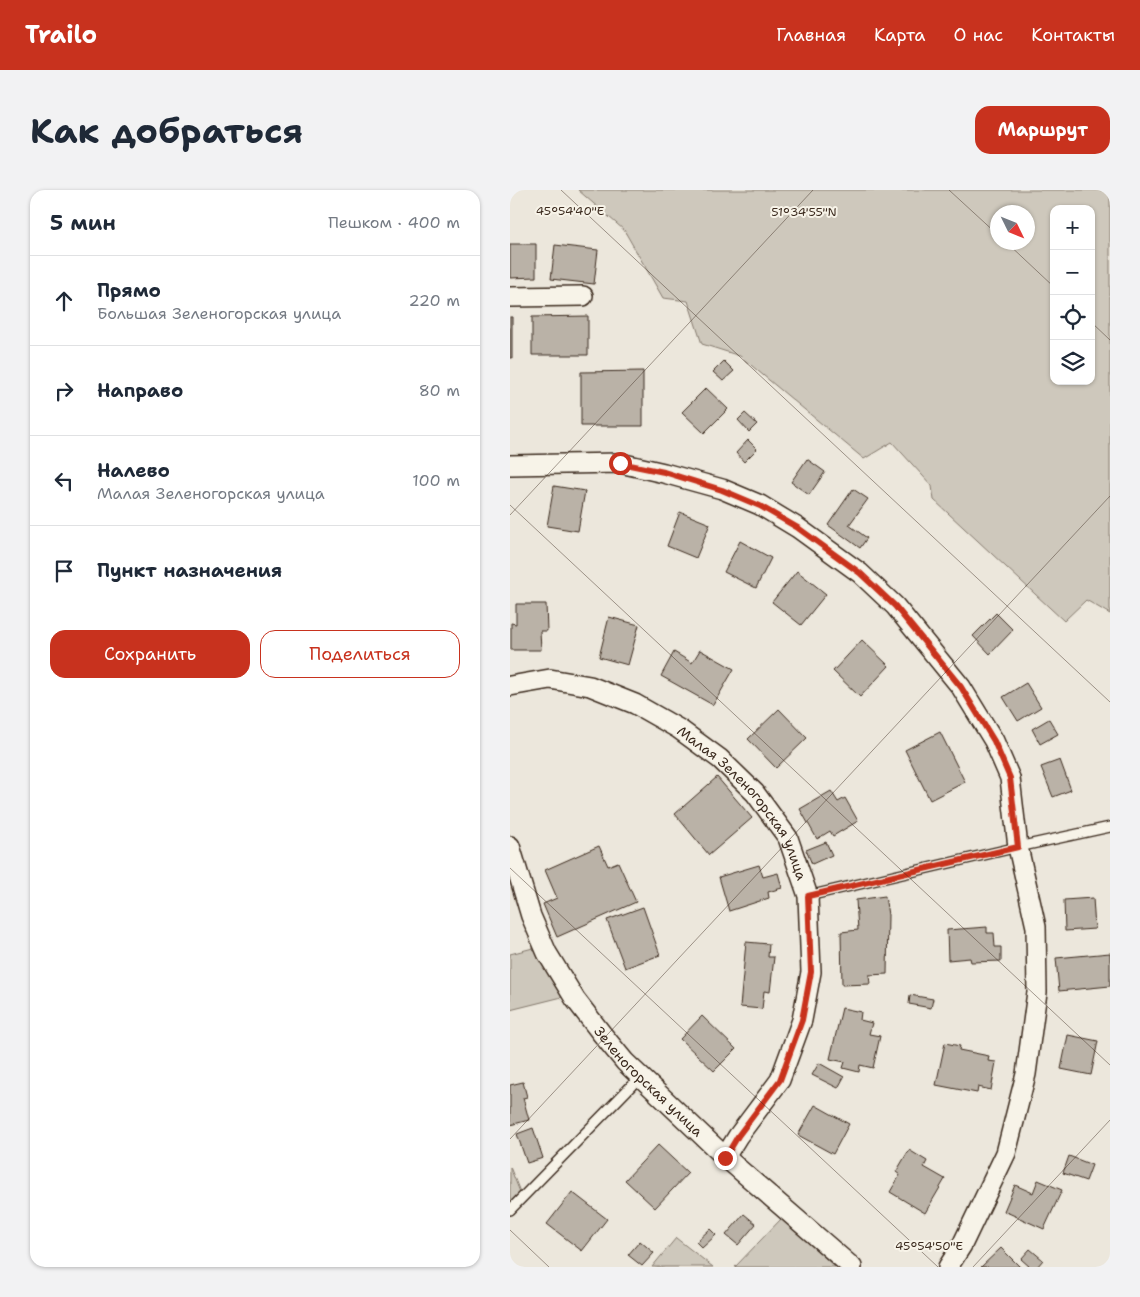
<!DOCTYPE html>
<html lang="ru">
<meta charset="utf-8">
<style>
:root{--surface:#fff;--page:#f2f2f3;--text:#1f2937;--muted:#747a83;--line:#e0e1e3;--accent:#c8321e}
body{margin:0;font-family:"Shantell Sans",sans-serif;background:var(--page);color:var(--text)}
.controls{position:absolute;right:15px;top:15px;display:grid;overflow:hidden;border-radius:10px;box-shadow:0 1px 4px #0004}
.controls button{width:45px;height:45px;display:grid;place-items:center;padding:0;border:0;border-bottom:1px solid var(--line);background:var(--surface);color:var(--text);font:25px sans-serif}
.compass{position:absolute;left:480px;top:15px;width:45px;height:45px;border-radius:50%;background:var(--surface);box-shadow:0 1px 4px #0004;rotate:133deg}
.stop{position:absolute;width:15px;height:15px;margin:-11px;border:4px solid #c8321e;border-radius:50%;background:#fff}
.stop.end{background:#c8321e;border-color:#fff;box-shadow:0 1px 5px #0008}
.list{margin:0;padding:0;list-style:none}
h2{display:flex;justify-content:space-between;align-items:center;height:65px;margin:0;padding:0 20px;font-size:21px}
h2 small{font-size:16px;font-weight:400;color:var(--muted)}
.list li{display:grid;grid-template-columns:32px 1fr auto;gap:15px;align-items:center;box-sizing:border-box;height:90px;padding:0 20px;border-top:1px solid var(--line)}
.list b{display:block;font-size:19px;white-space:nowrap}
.list p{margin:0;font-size:16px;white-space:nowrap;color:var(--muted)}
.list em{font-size:16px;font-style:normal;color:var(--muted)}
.actions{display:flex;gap:10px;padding:15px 20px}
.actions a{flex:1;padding:11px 0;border:1px solid var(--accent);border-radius:15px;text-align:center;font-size:18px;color:var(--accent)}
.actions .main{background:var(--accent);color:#fff}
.icon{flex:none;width:28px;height:28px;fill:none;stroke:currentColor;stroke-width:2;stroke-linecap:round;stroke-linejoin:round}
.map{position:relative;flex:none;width:600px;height:1077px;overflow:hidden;border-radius:15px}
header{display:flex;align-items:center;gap:30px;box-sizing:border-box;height:70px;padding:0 25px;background:var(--accent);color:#fff}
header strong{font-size:24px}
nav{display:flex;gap:28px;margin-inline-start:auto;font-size:18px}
.intro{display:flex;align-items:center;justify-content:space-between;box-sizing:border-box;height:120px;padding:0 30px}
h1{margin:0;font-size:35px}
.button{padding:12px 22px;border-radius:15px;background:var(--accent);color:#fff;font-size:18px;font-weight:700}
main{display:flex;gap:30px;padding:0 30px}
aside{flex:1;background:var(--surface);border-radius:15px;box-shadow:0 1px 4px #0004}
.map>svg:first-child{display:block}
</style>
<header>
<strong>Trailo</strong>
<nav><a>Главная</a><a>Карта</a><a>О нас</a><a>Контакты</a></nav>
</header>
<div class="intro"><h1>Как добраться</h1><a class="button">Маршрут</a></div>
<main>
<aside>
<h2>5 мин<small>Пешком · 400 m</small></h2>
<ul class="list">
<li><svg class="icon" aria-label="ahead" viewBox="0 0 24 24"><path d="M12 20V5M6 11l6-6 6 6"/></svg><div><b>Прямо</b><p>Большая Зеленогорская улица</p></div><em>220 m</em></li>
<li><svg class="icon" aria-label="right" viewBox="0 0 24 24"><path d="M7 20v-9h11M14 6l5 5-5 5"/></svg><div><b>Направо</b></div><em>80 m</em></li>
<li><svg class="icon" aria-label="left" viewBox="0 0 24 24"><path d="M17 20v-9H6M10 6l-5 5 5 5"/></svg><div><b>Налево</b><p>Малая Зеленогорская улица</p></div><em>100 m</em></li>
<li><svg class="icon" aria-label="arrive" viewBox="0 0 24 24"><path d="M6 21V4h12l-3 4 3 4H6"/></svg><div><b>Пункт назначения</b></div></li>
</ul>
<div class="actions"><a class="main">Сохранить</a><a>Поделиться</a></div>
</aside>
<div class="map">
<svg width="600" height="1077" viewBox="0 0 600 1077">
<rect width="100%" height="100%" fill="#ece7dc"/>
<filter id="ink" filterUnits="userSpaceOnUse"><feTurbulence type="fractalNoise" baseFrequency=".02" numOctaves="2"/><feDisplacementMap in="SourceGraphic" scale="10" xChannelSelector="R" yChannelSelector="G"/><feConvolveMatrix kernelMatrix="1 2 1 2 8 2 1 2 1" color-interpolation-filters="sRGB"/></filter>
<g filter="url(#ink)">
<g fill="#cec8bc" stroke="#84796d" fill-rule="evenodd">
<path d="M68,0H600V424L576,410L554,431L424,310L422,296L382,252L354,269L230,166L192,154L178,111L153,108L114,40ZM544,19H581V191H544ZM518,22V52H488V22Z"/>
<path d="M23,758L52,807L0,820V764Z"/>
<path d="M0,977L10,1002L0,1012Z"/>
<path d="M272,1028L325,1077H225Z"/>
<path d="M166,1048L203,1077H142Z"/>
</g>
<g fill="#bab2a7" stroke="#3b2a1e">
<path d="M0,54H26V87L0,88Z"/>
<path d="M45,55L88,60L84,94L41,89Z"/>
<path d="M78,126V165H22V127Z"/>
<rect x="0" y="127" width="2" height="41"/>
<path d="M214,171L224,181L213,191L203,182Z"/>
<path d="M133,181V236H71V182Z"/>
<path d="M196,198L218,219L194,243L172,222Z"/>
<path d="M235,223L247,234L239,242L228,230Z"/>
<path d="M238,250L247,259L234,272L226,263Z"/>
<path d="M297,269L315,282L299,305L281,292Z"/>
<path d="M44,296L75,301L68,341L37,336Z"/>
<path d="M343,299L358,309L339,335L357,348L350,358L318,335Z"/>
<path d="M170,322L200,334L186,368L157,356Z"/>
<path d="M230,351L261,368L246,398L214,382Z"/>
<path d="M287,381L316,404L291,435L262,412Z"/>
<path d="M6,414H36L37,441H30L31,460H1V433L6,434Z"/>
<path d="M486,423L503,440L480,464L463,446Z"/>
<path d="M99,427L129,435L118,475L89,467Z"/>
<path d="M352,450L379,476L350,507L323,481Z"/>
<path d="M190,460L224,479L203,515L151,486L164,462L182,473Z"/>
<path d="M516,493L531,517L508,531L493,507Z"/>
<path d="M269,519L297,548L266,578L238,549Z"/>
<path d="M539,529L548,544L530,554L522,539Z"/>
<path d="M430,542L455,592L420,610L395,560Z"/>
<path d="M550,570L561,600L543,607L531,577Z"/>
<path d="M207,587L242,628L199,665L165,624Z"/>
<path d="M321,601L328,612L335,608L348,631L323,646L320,641L307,649L290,619Z"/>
<path d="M316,652L322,665L302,674L296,660Z"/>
<path d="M89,656L98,676L108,672L126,712L47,747L33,714L47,708L35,680Z"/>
<path d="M249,675L253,687L268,683L272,698L258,702L259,708L219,721L209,687Z"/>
<path d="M375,706L378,725L377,784L359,785L360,794L332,795L331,742L348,740L346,710Z"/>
<path d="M583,708L585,739L555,741L554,710Z"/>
<path d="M133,717L150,765L115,778L97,730Z"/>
<path d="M477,737V743H484L485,757H491V771L461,772L460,768L438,770L437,740Z"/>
<path d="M236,752L259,754L258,767H264L260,802L254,801L252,819L230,817Z"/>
<path d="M600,763V796L549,801L546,768Z"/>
<path d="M400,805L423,809L421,818L399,814Z"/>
<path d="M332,818L351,822L350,830L362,833L359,844L370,846L363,878L350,875L349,882L333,878L335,872L320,869Z"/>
<path d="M192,826L226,859L204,881L170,849Z"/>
<path d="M558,845L588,851L581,885L551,879Z"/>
<path d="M435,853L450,856L449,860L479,866L478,871L486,872L481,900L468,897L467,903L426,895Z"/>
<path d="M309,873L334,887L328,898L302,885Z"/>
<path d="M13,892L17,907L13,908L19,930L0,935V895Z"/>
<path d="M305,915L339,934L323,964L288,945Z"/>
<path d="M23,938L33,968L17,973L7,944Z"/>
<path d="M148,955L178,983L145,1018L115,990Z"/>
<path d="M399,960L417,971L414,977L435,989L415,1023L380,1002L390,985L386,982Z"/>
<path d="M559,966L582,975L576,991L553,983Z"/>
<path d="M528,990L552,1000L534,1039L494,1021L505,995L523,1003Z"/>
<path d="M62,1002L97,1029L72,1061L37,1034Z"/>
<path d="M234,1024L246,1034L228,1055L216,1045Z"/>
<path d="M200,1039L206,1045L192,1058L186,1052Z"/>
<path d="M130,1051L144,1063L132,1076L118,1065Z"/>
<path d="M491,1058L510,1077H471Z"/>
<path d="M520,1059L533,1070L527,1077H520L511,1069Z"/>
</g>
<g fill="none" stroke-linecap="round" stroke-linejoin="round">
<defs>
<g id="service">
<path d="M298,706L508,657L600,637"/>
<path d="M0,1020L130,887"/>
</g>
<g id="minor">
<path d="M0,107L73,106"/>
<path d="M0,275L110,273L154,283L212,299L250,315L288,338L350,383L385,416L451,497L484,551L500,588L508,657L526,737L527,802L516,884L496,963L452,1055L438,1077"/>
<path id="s1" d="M0,496L40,489L80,496L125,514L169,539L210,569L245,603L278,648L298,706L301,782L292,830L270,890L228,946L215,967"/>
<path id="s2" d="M0,656L21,726L37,763L65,809L92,844L115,872L215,967L342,1077"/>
</g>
</defs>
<use href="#service" stroke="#3b2a1e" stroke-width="12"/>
<use href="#minor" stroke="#3b2a1e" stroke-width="22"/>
<use href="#service" stroke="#f7f3e8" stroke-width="9"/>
<use href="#minor" stroke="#f7f3e8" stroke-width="19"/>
</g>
</g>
<g fill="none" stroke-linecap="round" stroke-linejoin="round" filter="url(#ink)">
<path stroke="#c8321e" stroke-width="6" d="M110,273L154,282L212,300L250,316L288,338L350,383L385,416L451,497L484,551L500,588L508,657L298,706L301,782L292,830L270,890L228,946L215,968"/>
</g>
<path fill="none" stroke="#3b2a1e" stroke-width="1" stroke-opacity="0.45" d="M51,0L600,512M439,0L488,45M496,52L544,97M581,132L600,150M0,315L600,875M0,325L303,0M0,678L428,1077M0,949L600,306M0,1040L39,1077M463,1077L600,930"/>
<g text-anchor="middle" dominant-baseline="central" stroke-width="4" stroke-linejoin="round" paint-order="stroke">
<g font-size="14" fill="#3b2a1e" stroke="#f7f3e8">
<text stroke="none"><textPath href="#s1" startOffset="280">Малая Зеленогорская улица</textPath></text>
<text stroke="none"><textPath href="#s2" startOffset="278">Зеленогорская улица</textPath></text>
</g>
</g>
<g font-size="12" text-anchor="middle" fill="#3b2a1e" stroke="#f7f3e8" stroke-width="4" stroke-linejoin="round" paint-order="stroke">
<text x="60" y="25">45°54'40"E</text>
<text x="294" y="26">51°34'55"N</text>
<text x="419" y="1060">45°54'50"E</text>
</g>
</svg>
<div class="controls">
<button>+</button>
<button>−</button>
<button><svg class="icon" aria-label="locate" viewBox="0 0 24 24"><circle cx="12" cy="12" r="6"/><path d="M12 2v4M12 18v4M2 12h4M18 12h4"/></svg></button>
<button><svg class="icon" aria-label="layers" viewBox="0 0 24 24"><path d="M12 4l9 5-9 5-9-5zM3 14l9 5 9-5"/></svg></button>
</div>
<svg class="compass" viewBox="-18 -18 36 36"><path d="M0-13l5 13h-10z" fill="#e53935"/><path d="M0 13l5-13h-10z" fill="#747a83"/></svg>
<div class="stop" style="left:110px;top:273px"></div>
<div class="stop end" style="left:215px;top:968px"></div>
</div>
</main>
